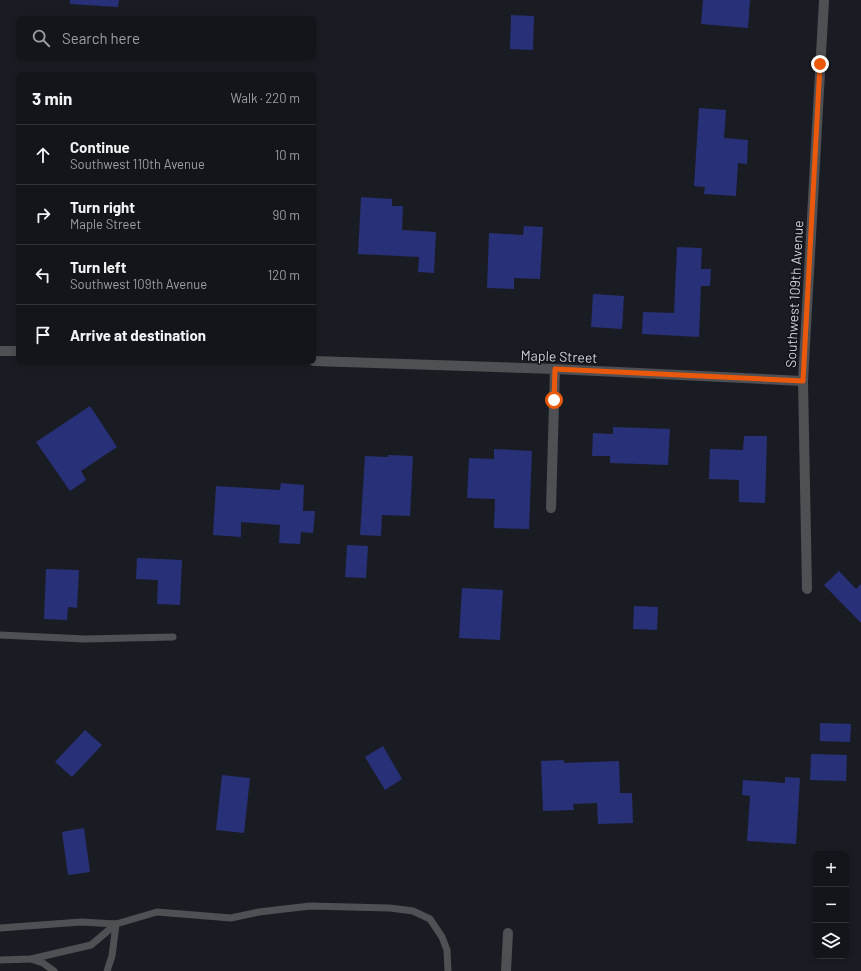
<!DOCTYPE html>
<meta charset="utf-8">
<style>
:root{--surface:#14151a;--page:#1d1e23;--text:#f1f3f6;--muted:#9d9fa2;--line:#333439}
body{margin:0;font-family:Barlow,sans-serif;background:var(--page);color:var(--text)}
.controls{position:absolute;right:12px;bottom:12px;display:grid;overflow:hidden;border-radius:6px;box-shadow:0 2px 6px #0003}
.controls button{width:36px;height:36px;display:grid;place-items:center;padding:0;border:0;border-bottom:1px solid var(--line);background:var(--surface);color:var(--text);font:20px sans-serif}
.stop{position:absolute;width:12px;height:12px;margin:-9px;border:3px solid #ea580c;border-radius:50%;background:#fff}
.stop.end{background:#ea580c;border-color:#fff;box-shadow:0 1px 4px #0008}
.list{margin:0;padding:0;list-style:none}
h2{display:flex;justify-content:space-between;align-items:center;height:52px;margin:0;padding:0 16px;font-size:17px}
h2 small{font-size:13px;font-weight:400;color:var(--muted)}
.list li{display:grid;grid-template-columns:26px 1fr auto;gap:12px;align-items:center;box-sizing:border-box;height:60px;padding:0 16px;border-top:1px solid var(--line)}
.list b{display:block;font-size:15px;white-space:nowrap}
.list p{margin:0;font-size:13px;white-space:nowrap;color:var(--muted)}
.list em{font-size:13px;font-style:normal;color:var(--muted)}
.icon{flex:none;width:22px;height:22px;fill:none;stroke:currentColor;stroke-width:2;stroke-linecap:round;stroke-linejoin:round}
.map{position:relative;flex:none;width:861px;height:971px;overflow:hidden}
.search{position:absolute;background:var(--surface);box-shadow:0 2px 6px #0003;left:16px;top:16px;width:300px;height:44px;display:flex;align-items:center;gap:10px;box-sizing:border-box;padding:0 14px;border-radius:6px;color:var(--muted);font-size:15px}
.panel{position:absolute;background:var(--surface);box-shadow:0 2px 6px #0003;left:16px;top:72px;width:300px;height:292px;border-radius:6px}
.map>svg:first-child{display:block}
</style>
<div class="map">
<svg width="861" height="971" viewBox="0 0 861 971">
<rect width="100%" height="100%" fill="#1a1c23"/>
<g fill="#283078">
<path d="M70,0H119L118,7L70,4Z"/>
<path d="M703,0H750L748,28L701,24Z"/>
<path d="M511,15L534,16L533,50L510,49Z"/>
<path d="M699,108L726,110L724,138L748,140L747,164L738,163L736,196L704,194L705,187L694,186Z"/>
<path d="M361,197L392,199V206H403L402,230L436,232L434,273L418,272L419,257L358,254Z"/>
<path d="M524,226L543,227L540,279L514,278V289L487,288L489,233L523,235Z"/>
<path d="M677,247L702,248L701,269H711L710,286H701L699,337L642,334L643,312L674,313Z"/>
<path d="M593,294L624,296L622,329L591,327Z"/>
<path d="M90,406L117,447L81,471L86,480L70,491L36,442Z"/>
<path d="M613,427L670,429L668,465L610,463V456H592L593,433L613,434Z"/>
<path d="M744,436H767L765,503L739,502V480L709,479L710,449L743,450Z"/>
<path d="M494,449L532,451L529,529L494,528L495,499L467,498L469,458L494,459Z"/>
<path d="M388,455L413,456L410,516L382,515L381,536L360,535L365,456L388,457Z"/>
<path d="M281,483L304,485L303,511H315L313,533L301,532L300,544L279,543L280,525L241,522V537L213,535L216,486L280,490Z"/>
<path d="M347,545L368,546L366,578L345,577Z"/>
<path d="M137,558L182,560L180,605L157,604L158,580L136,579Z"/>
<path d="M46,569L79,570L77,608L68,607L67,620L44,619Z"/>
<path d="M839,571L856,589L861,584V623L824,585Z"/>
<path d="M462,588L503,590L500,640L459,638Z"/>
<path d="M634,606L658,607L657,630L633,629Z"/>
<path d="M820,723L851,724L850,742L820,741Z"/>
<path d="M85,730L102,745L72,777L55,762Z"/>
<path d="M383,746L402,779L385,790L365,757Z"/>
<path d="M811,754L847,755L846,781L810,780Z"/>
<path d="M564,760V763L619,761L620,793H632L633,823L598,824L597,803L573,804L574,810L543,811L541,761Z"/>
<path d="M222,775L250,778L244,833L216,830Z"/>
<path d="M785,777L800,778L796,844L747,841L750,796L742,795L743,780L785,783Z"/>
<path d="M84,828L90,872L68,875L62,832Z"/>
</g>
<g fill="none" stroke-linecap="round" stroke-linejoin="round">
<g stroke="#4e5053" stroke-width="7">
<path d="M0,635L85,639L173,637"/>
<path d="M0,928L81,922L116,924L157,912L231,918L259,912L310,906L390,908L413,911L430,919L442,937L447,950L448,971"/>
<path d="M31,959L43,963L54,971"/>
<path d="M0,960L31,959L91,945L116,924"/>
<path d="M107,971L112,956L116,924"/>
</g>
<g stroke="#4e5053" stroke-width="10">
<path d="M0,351H18"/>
<path d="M314,361L555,369L803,381"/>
<path d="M551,508L555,369"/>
<path d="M807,589L803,381L824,0"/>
<path d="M506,971L508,933"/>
</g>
</g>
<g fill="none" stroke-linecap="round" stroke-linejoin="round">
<path stroke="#ea580c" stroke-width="5" d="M554,400L555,369L803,381L820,64"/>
</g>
<g text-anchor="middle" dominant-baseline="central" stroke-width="3" stroke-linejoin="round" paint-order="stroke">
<g font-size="14" fill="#cfd1d6" stroke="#11131a">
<text transform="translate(794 294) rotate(-87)">Southwest 109th Avenue</text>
<text transform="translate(559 356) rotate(2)">Maple Street</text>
</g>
</g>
</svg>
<div class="controls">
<button>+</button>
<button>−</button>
<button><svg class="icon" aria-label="layers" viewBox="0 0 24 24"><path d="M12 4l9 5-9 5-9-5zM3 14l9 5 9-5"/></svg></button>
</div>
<div class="stop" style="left:554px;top:400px"></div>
<div class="stop end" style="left:820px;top:64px"></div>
<div class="search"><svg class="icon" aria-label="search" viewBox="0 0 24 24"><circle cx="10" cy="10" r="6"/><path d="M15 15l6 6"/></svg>Search here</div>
<section class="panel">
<h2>3 min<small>Walk · 220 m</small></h2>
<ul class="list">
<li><svg class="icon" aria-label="ahead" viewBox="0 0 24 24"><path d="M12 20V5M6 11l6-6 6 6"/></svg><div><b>Continue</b><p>Southwest 110th Avenue</p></div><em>10 m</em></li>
<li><svg class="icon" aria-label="right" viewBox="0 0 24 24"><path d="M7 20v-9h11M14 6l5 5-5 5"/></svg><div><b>Turn right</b><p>Maple Street</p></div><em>90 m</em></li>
<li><svg class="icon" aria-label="left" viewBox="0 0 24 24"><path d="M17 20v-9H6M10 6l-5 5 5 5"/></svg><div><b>Turn left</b><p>Southwest 109th Avenue</p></div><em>120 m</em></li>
<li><svg class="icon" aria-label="arrive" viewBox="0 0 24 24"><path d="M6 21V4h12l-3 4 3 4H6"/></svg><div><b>Arrive at destination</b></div></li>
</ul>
</section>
</div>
